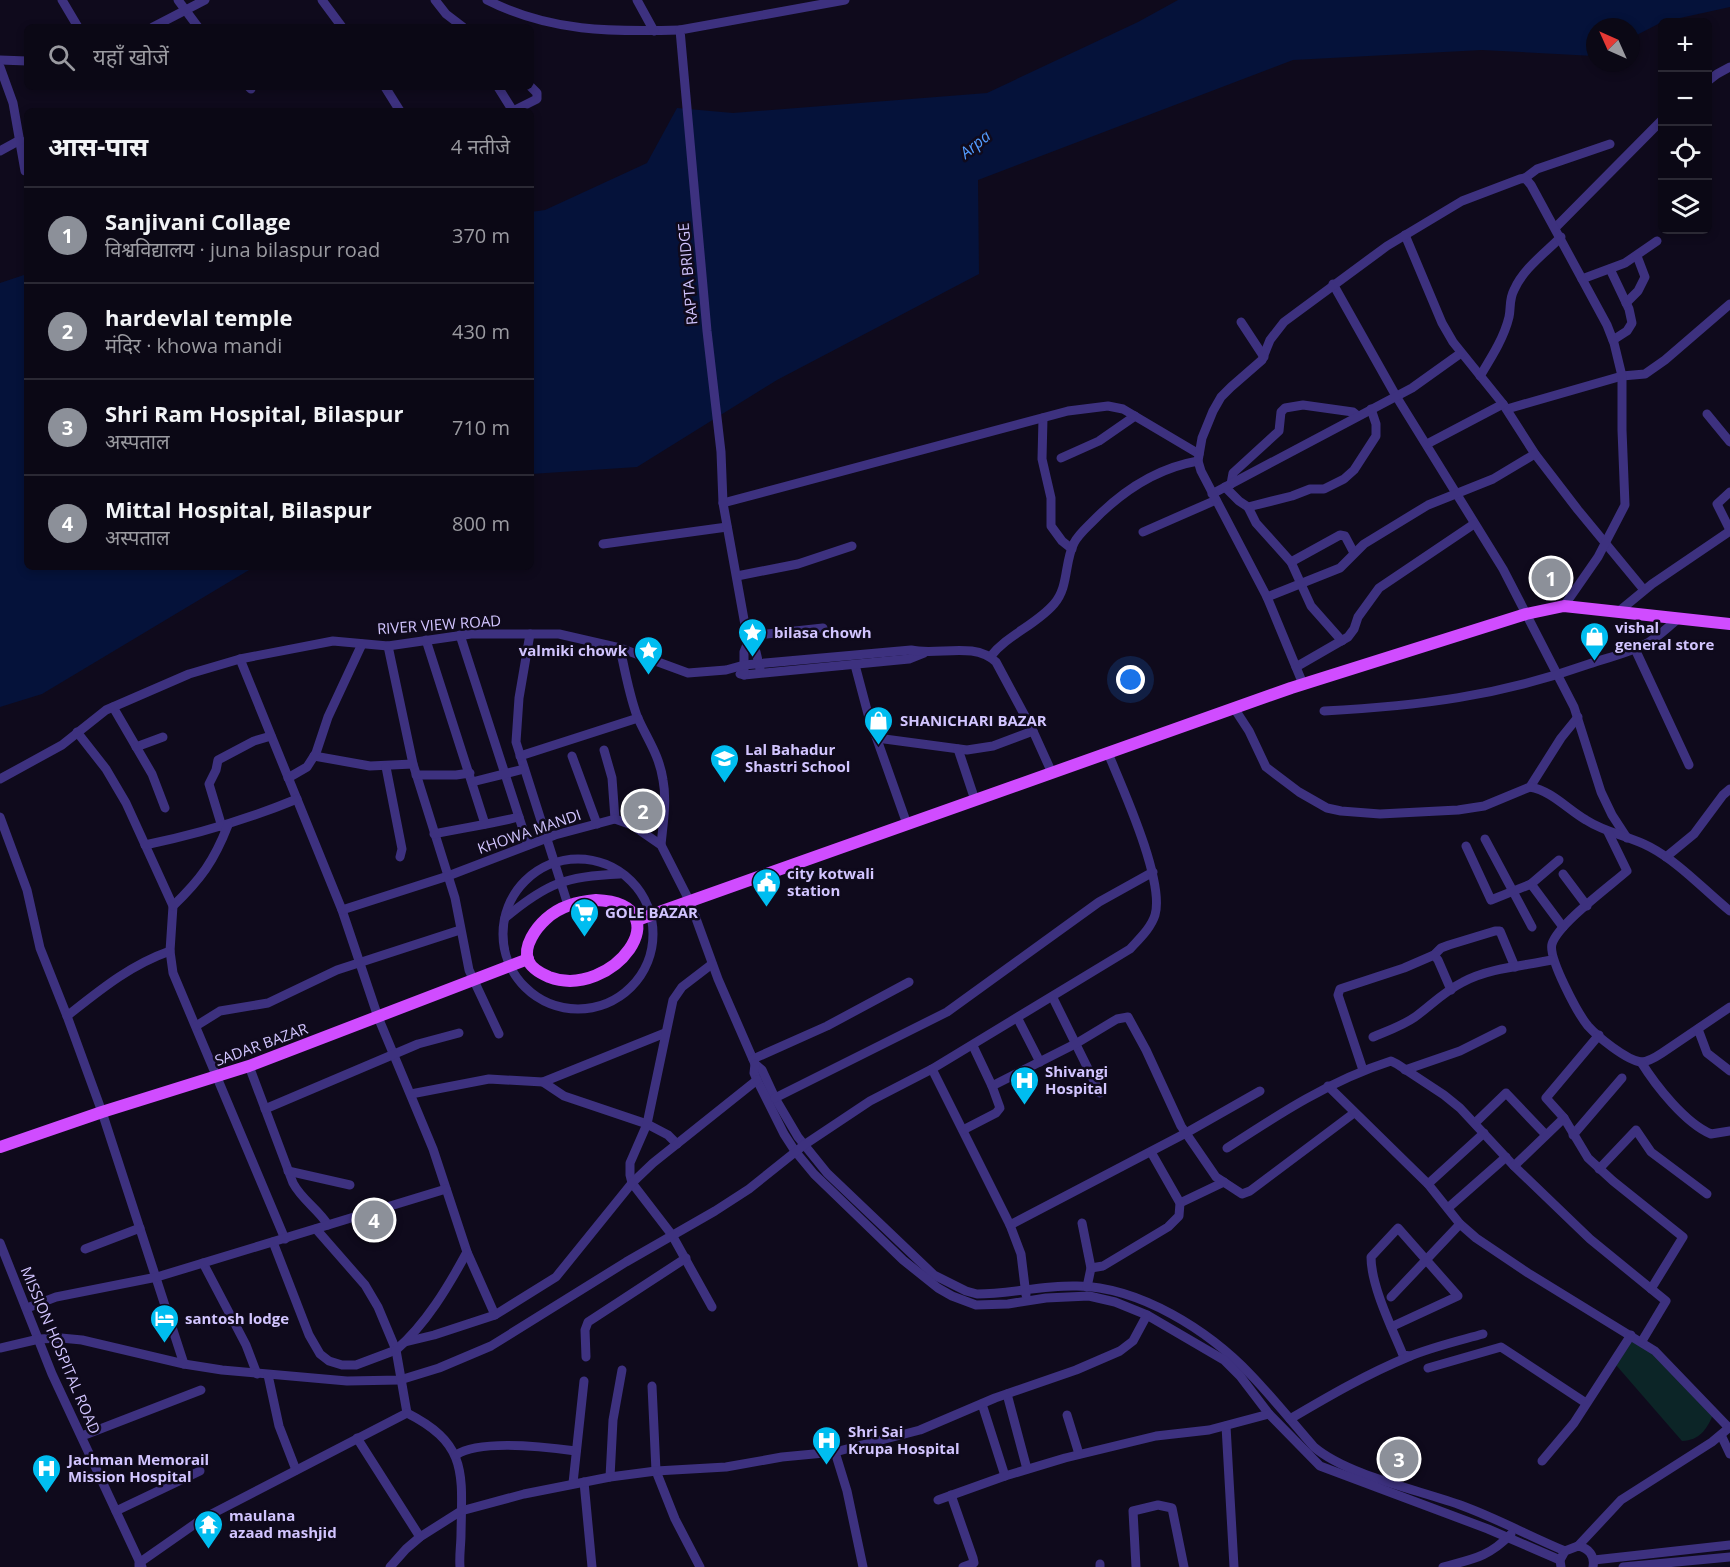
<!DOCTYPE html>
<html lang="hi">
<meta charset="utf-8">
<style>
:root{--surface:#0b0815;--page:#14111e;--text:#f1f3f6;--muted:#9a9aa0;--line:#2b2934;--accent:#8c9099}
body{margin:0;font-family:"Open Sans","Noto Sans Devanagari",sans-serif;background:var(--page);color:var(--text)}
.controls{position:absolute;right:18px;top:18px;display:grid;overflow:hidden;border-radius:9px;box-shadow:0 3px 9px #0003}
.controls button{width:54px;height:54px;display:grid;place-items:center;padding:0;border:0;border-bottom:2px solid var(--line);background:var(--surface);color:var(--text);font:30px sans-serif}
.compass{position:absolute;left:1586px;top:18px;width:54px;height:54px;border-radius:50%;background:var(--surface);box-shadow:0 3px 9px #0003;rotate:315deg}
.you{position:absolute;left:1131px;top:680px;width:21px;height:21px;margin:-15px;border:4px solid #fff;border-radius:50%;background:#1a73e8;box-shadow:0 0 0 9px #1a73e833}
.badge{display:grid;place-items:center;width:39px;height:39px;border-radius:50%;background:var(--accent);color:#fff;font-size:20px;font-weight:700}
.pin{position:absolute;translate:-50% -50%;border:3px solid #fff;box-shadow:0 2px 6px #0006}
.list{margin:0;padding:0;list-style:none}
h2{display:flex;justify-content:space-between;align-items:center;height:78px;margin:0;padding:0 24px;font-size:26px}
h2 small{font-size:20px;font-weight:400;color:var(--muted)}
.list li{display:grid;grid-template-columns:39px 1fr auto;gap:18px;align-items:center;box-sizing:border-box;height:96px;padding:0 24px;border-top:2px solid var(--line)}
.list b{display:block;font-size:22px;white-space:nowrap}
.list p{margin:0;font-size:20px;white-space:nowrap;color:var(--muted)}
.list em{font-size:20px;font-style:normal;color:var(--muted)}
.icon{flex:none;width:33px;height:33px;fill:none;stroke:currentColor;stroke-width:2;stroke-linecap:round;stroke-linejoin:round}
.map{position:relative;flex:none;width:1730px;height:1567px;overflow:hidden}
.search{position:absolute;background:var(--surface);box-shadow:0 3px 9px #0003;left:24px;top:24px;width:510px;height:66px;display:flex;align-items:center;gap:15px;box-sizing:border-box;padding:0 21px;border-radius:9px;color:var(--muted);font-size:22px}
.panel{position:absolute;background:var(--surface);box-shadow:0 3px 9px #0003;left:24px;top:108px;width:510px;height:462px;border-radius:9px}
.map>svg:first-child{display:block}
</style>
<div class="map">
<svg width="1730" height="1567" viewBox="0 0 1730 1567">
<rect width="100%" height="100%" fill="#0f0a1c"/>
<path fill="#0c2527" d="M1633,1340L1642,1341L1713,1415C1706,1430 1700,1440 1682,1441L1616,1365Z"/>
<g fill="#05123a">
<path d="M1178,0H1730V7L1662,22L1631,38V27H1595L1594,56L1482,50L1293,60L978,180L979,274L777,380L637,467L531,474V212L545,210L647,163L677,108L733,113L987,93L1138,22Z"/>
<path d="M27,274V567H254L42,694L0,707V283Z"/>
</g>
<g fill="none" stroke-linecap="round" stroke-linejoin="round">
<g stroke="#3d317f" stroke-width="9">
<path d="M62,0L78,27"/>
<path d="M178,0L198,27"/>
<path d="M322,0L342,27"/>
<path d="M435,0L446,14L463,27"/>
<path d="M487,0C550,32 611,32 680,30"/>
<path d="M637,0L654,31"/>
<path d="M153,27L205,0"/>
<path d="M0,60L27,61"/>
<path d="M0,67L13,103L25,171"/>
<path d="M1708,81L1717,74L1730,67"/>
<path d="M249,87L251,89"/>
<path d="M385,87L400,111"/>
<path d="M498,87L513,111"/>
<path d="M513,111L537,99V93L531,87"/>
<path d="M0,151L20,140"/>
<path d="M1525,178L1537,169L1610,144"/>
<path d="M1556,227L1662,120"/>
<path d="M1405,235L1442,323L1453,342L1503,404L1535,454L1578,510L1644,590"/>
<path d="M1610,269L1629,309L1632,323L1627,331L1613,340"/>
<path d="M1582,279L1625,263L1657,241"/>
<path d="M1333,284L1396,396L1503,569L1574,707L1601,792L1612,815L1627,838"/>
<path d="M1626,303L1638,291L1645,277L1637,256"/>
<path d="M1241,322L1264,357"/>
<path d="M1480,376C1491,358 1504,338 1509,317C1511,308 1509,299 1514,290C1523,269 1545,253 1561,237"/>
<path d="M1507,409L1622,376L1645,374L1665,360L1730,304"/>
<path d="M1707,414L1730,442"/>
<path d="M1043,418L1042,459L1051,498V526L1062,541L1072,549"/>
<path d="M1427,444L1503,404"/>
<path d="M1061,458L1099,441L1135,416"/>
<path d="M1231,484L1233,473L1279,431L1281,412L1285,408L1303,405L1353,412L1358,416"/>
<path d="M1225,487L1239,501L1248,507L1292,496L1310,489H1324L1344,479L1354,470L1376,436V424L1371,409"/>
<path d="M1730,492L1717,504L1730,530"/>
<path d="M1212,494L1412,388L1461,353"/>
<path d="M723,503L1068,411L1108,406L1123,409L1199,454"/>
<path d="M1248,507L1256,523L1291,562L1311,606L1342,641"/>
<path d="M1143,532L1216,500"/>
<path d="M603,544L727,527"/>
<path d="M1291,562L1340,535L1345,536L1354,553"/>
<path d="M737,576L798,564L852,546"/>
<path d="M1267,597L1340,568L1364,544L1428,505L1493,479L1535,454"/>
<path d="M1618,612L1652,584L1730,531"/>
<path d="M530,634L519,698L516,742L568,905"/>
<path d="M460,635L528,845"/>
<path d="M747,636L823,628"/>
<path d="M426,640L485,824"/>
<path d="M748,642L756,652L760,669"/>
<path d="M388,646L413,764L455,898L469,970L499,1034"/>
<path d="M620,648C625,671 629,694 637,716C647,739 659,754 663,780C667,801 663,824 661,845"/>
<path d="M1635,649L1689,765"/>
<path d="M990,657C1007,635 1036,625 1054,604C1069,587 1064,563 1074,543C1078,535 1086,528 1092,522C1121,492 1157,468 1198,461"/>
<path d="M240,659L342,910L378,1017L433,1149L467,1252L495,1315"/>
<path d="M855,665L868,714L907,824"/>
<path d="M1296,667L1348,637L1354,629L1358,617L1379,588L1474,524"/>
<path d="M740,674L744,675L909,659L924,653"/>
<path d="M744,675V652L748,642L747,636L723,503L721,452L707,331L680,30L845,0"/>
<path d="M1303,684L1267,597L1201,471L1198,461L1202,438L1213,411L1221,397L1231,387L1262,360L1270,340L1284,322L1387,246L1462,201L1520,179L1525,178L1531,185L1607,325L1614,343L1622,376V430L1625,505L1598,557L1564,606"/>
<path d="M113,707L152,774L165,808"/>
<path d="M1234,708L1249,731L1266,767L1299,792L1327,808L1341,811L1380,814L1458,810L1484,806L1530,787L1561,738L1578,717"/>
<path d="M1324,711C1419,706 1499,696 1589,664C1609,657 1631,653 1649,642C1659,636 1668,627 1678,619"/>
<path d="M77,732L106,769L126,803L173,906L170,951L173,973L285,1239"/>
<path d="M877,738L967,750L993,746L1033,731"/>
<path d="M136,747L163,737"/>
<path d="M958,749L975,800"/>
<path d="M604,750L612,778L615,819"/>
<path d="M314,756L370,766L413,764"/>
<path d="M520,756L638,718"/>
<path d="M572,756L597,824"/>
<path d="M386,767L402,849L400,857"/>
<path d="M416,775H456L470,773"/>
<path d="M288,778L307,767L316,753L328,717L362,644"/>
<path d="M0,779L62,745L106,710L189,674L240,659L333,641L388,646L471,634H559L620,648L688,673L726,670L744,665L911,650C938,656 974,641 996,662L1033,731L1052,773"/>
<path d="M472,782L524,769"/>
<path d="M1530,787C1552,791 1567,809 1586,820C1606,833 1629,836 1650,847C1680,863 1704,890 1730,911"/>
<path d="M0,817L27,890L40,948L67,1016L102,1112L184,1364"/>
<path d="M222,827L209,784L216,770L218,760L254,741L271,736"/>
<path d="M1608,832L1627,871C1610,886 1558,924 1552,944C1548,958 1578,1014 1588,1026C1598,1037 1626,1060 1641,1062C1648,1062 1656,1057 1662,1053L1730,1007"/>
<path d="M434,834C462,828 491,824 519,817"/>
<path d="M1485,839L1532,927"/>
<path d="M145,845C199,834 246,820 297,799"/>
<path d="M1466,846L1491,900L1531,884L1563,927"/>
<path d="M1666,857L1694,834L1723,795L1730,789"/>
<circle cx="578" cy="934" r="75"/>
<path d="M1563,874L1587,906"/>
<path d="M1531,884L1559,860"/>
<path d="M173,906C201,879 214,861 228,825"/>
<path d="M342,910L448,876L555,835L615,819L632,825L661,845L690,902L718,979L755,1064L762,1070L775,1098L798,1137L827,1173L934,1275L966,1291L977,1294C1010,1294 1043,1285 1077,1286C1140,1287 1208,1330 1251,1375C1273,1398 1293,1423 1314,1447C1348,1476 1420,1490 1463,1506C1498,1519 1531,1537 1565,1551"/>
<path d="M505,918C547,883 566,876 620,874"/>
<path d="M1434,955L1441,948L1449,945L1495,931H1500L1515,967"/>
<path d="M1054,1000L1100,1093"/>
<path d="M67,1016C100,990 130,965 170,951"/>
<path d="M1019,1021L1040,1062"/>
<path d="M196,1026L220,1011L268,1003L337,970L460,930"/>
<path d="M1698,1029L1707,1053L1730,1071"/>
<path d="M1373,1037C1387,1031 1402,1026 1415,1017C1431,1005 1445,991 1463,982C1489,968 1523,966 1552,960"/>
<path d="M753,1059L827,1026L909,982"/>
<path d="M1641,1062C1656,1086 1685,1123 1711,1134L1730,1131"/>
<path d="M755,1064L754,1073L757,1080L784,1134L795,1151L814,1174L903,1260L938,1288L952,1296L976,1305L1008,1304L1046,1298L1089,1296L1115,1302L1147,1315L1224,1360L1240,1376L1269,1414L1320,1466L1488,1529L1560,1560"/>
<path d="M249,1066L293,1183C302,1200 318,1209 328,1225"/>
<path d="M932,1069L1010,1225L1021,1254L1026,1295"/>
<path d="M1363,1070L1338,995L1340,989L1404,968L1434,955L1438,960L1451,990"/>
<path d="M1405,1070L1460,1051L1502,1030"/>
<path d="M543,1082L665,1033"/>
<path d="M992,1086L1077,1043L1117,1019L1128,1017L1146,1050L1181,1126L1216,1177L1242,1194L1250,1191L1354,1113"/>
<path d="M1328,1086L1428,1184L1460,1224L1476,1238L1528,1273L1655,1351L1729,1428"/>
<path d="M411,1094L489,1079L543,1082L564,1096L647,1124L668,1135L677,1144"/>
<path d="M775,1098L947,1012L1099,902L1153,872"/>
<path d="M265,1109L418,1044L459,1033"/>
<path d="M1564,1118L1546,1098L1599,1035"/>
<path d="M1475,1123L1506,1093L1546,1135"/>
<path d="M963,1130L996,1113L1000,1108L992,1086L974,1048"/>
<path d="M1573,1135L1622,1078"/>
<path d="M1227,1148C1279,1114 1331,1080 1391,1061L1397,1064L1444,1095L1460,1108L1514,1166L1590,1239L1666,1301L1642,1341"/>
<path d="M1514,1166L1564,1118L1588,1158L1613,1181L1683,1237L1651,1289"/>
<path d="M1599,1169L1636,1130L1651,1152L1707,1194"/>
<path d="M288,1171L350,1185"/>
<path d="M1428,1184L1484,1133"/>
<path d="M1180,1203L1224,1182"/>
<path d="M1448,1208L1506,1157"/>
<path d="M1082,1223L1091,1268L1087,1287"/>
<path d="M1010,1225L1186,1133L1260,1091"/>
<path d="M273,1242L309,1335L320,1354L329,1361L342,1365H356L396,1350L378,1307L365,1285L316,1229"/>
<path d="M0,1243L52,1374L142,1567"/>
<path d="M85,1249L140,1228"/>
<path d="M203,1263L246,1345L257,1374"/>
<path d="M1091,1268L1103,1266L1168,1227L1179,1216L1180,1203L1151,1152"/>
<path d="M1391,1297L1460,1224"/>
<path d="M712,1307L672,1235L632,1183L630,1175V1163L647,1124L673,1000L682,987L712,964"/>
<path d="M27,1308L56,1297L157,1277L446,1189"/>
<path d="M1391,1327L1458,1296L1398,1228L1371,1257C1371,1286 1392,1328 1403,1355L1410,1356"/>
<path d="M405,1342L434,1335L495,1315L556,1277L632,1183L653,1163L757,1080"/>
<path d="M0,1348L39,1339L61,1338L82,1340L184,1364L222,1370L347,1381L400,1380L439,1368L491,1346L626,1262L715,1211L749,1189L804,1145L870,1101L932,1069L1130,949C1139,939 1151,928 1155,915C1165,881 1122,787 1108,753"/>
<path d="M586,1357L585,1330L588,1322L686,1258"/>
<path d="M1428,1368L1501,1347L1586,1403"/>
<path d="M268,1375L279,1426L296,1470"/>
<path d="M652,1386L656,1471L675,1519L700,1567"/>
<path d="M1007,1394L1027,1469"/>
<path d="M982,1404L1005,1476"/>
<path d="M407,1413L396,1350C426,1324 448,1287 467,1252"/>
<path d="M407,1413C468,1444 462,1473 461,1534C461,1545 459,1556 460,1567"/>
<path d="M1067,1415L1079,1454"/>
<path d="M1290,1419C1329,1396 1367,1374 1408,1357C1432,1347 1458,1341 1483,1334"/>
<path d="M1226,1426L1234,1567"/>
<path d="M1721,1435L1730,1454"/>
<path d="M82,1436L201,1390"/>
<path d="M357,1438L420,1537"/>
<path d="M835,1452L847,1491L863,1567"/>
<path d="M456,1455C480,1439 547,1447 576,1451"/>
<path d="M1542,1461L1574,1423L1631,1335"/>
<path d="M610,1477L613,1420L622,1370"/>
<path d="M584,1482L592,1567"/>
<path d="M573,1483L584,1381"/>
<path d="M951,1495L973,1558L974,1563L963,1567"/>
<path d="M938,1500L1005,1476L1065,1458L1156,1436L1209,1430L1269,1414"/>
<path d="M116,1511L200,1471"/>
<path d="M1578,1546L1621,1500L1712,1442L1730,1427"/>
<path d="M1594,1560L1730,1545"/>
<path d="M1100,1564V1567"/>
<path d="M139,1566V1563L202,1519L407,1413"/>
<path d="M390,1567L406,1549L420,1537L461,1511L524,1494L610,1477L656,1471L726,1467L782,1457L835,1452L920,1430L995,1398L1076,1370L1120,1351L1133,1341L1147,1315"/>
<path d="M1136,1567L1133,1511L1158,1505L1172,1508L1184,1567"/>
<path d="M1443,1567C1473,1559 1489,1557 1511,1534"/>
<path d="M1561,1567L1560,1560L1565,1551L1578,1546C1589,1548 1595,1556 1593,1567"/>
<path d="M1623,1567L1730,1557"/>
</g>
<g stroke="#d04cff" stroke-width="12">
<path d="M596,900C685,904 612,1001 549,977C542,974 531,968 528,960C523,946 536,928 546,919C560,906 577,902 596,900Z"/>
<path d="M637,920L1291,688L1526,614L1564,606L1730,624"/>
<path d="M0,1147L102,1112L249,1066L528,959"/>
</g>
</g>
<defs>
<symbol id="sight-pin" viewBox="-11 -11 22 30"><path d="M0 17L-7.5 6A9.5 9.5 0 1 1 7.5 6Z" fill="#00bdf0" stroke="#0f0a1c"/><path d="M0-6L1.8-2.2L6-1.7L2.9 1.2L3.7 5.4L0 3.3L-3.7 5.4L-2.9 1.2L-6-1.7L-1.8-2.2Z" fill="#fff"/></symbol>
<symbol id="shop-pin" viewBox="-11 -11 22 30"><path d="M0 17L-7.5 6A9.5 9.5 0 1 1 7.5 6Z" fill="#00bdf0" stroke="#0f0a1c"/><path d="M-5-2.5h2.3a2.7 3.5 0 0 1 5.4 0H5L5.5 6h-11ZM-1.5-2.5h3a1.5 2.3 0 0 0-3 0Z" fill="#fff"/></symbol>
<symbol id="school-pin" viewBox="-11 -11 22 30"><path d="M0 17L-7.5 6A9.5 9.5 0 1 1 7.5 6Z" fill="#00bdf0" stroke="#0f0a1c"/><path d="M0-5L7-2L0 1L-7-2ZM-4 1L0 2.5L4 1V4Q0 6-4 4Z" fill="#fff"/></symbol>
<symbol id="civic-pin" viewBox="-11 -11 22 30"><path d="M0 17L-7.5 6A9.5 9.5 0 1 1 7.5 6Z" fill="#00bdf0" stroke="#0f0a1c"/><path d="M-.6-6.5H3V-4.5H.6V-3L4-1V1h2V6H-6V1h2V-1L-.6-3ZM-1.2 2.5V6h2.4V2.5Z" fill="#fff"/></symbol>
<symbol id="supermarket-pin" viewBox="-11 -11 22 30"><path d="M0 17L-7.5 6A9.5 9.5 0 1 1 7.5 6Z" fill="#00bdf0" stroke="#0f0a1c"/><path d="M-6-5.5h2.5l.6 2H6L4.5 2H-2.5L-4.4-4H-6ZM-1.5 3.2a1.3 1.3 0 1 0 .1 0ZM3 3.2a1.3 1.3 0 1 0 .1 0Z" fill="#fff"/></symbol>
<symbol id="hospital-pin" viewBox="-11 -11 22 30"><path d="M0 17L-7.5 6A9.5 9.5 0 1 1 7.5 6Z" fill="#00bdf0" stroke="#0f0a1c"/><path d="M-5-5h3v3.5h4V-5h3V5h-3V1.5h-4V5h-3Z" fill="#fff"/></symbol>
<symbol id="hotel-pin" viewBox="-11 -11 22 30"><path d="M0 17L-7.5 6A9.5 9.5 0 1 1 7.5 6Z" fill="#00bdf0" stroke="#0f0a1c"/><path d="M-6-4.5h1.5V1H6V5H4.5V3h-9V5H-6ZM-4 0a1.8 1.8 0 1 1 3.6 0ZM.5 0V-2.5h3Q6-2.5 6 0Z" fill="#fff"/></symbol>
<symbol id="temple-pin" viewBox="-11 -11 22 30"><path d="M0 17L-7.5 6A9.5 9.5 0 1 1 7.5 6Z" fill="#00bdf0" stroke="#0f0a1c"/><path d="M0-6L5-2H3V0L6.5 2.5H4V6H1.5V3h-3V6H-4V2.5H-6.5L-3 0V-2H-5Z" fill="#fff"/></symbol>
</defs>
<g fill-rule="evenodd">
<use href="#sight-pin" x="736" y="616" width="33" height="45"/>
<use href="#shop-pin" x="1578" y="620" width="33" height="45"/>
<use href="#sight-pin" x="632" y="634" width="33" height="45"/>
<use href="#shop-pin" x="862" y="704" width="33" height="45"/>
<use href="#school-pin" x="708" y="742" width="33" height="45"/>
<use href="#civic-pin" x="750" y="866" width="33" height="45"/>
<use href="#supermarket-pin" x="568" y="896" width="33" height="45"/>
<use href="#hospital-pin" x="1008" y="1064" width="33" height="45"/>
<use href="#hotel-pin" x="148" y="1302" width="33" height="45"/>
<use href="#hospital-pin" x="810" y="1424" width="33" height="45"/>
<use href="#hospital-pin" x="30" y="1452" width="33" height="45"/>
<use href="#temple-pin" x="192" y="1508" width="33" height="45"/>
</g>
<g text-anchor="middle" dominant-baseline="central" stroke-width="5" stroke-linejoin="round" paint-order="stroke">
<g font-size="15" fill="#d2c5ff" stroke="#0f0a1c">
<text transform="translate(687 274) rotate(-95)">RAPTA BRIDGE</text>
<text transform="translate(439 624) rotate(-4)">RIVER VIEW ROAD</text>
<text transform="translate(529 831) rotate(-19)">KHOWA MANDI</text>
<text transform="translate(261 1044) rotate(-20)">SADAR BAZAR</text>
<text transform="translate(61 1350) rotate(67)">MISSION HOSPITAL ROAD</text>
</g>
<g font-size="15" font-weight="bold" fill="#d2c5ff" stroke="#0f0a1c" text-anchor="start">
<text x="1615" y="627">vishal<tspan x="1615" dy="17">general store</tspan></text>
<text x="774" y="632">bilasa chowh</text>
<text x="627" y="650" text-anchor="end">valmiki chowk</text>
<text x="900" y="720">SHANICHARI BAZAR</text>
<text x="745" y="749">Lal Bahadur<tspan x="745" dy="17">Shastri School</tspan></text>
<text x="787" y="873">city kotwali<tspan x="787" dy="17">station</tspan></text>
<text x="605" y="912">GOLE BAZAR</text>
<text x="1045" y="1071">Shivangi<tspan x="1045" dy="17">Hospital</tspan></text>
<text x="185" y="1318">santosh lodge</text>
<text x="848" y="1431">Shri Sai<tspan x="848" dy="17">Krupa Hospital</tspan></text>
<text x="68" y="1459">Jachman Memorail<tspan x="68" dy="17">Mission Hospital</tspan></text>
<text x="229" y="1515">maulana<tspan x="229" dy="17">azaad mashjid</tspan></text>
</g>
<g font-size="16" font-style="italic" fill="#539cff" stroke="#0f0a1c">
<text transform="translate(975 144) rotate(-39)">Arpa</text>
</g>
</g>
</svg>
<div class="controls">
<button>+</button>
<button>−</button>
<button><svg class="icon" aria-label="locate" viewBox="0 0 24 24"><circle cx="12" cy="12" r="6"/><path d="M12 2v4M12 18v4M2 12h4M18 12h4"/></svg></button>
<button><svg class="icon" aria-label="layers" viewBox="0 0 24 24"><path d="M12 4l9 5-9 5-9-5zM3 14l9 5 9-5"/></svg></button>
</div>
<svg class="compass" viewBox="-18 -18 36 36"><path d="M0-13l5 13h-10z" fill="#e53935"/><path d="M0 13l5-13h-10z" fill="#9a9aa0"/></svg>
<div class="you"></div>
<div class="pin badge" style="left:1551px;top:578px">1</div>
<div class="pin badge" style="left:643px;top:811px">2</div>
<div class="pin badge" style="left:1399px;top:1459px">3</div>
<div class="pin badge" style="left:374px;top:1220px">4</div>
<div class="search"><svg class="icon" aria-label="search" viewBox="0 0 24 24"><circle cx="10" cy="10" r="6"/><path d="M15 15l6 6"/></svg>यहाँ खोजें</div>
<section class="panel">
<h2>आस-पास<small>4 नतीजे</small></h2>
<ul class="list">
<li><span class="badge">1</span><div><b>Sanjivani Collage</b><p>विश्वविद्यालय · juna bilaspur road</p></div><em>370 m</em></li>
<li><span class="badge">2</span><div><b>hardevlal temple</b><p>मंदिर · khowa mandi</p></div><em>430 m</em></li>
<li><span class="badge">3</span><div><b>Shri Ram Hospital, Bilaspur</b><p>अस्पताल</p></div><em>710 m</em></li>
<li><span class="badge">4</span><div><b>Mittal Hospital, Bilaspur</b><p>अस्पताल</p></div><em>800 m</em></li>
</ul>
</section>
</div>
